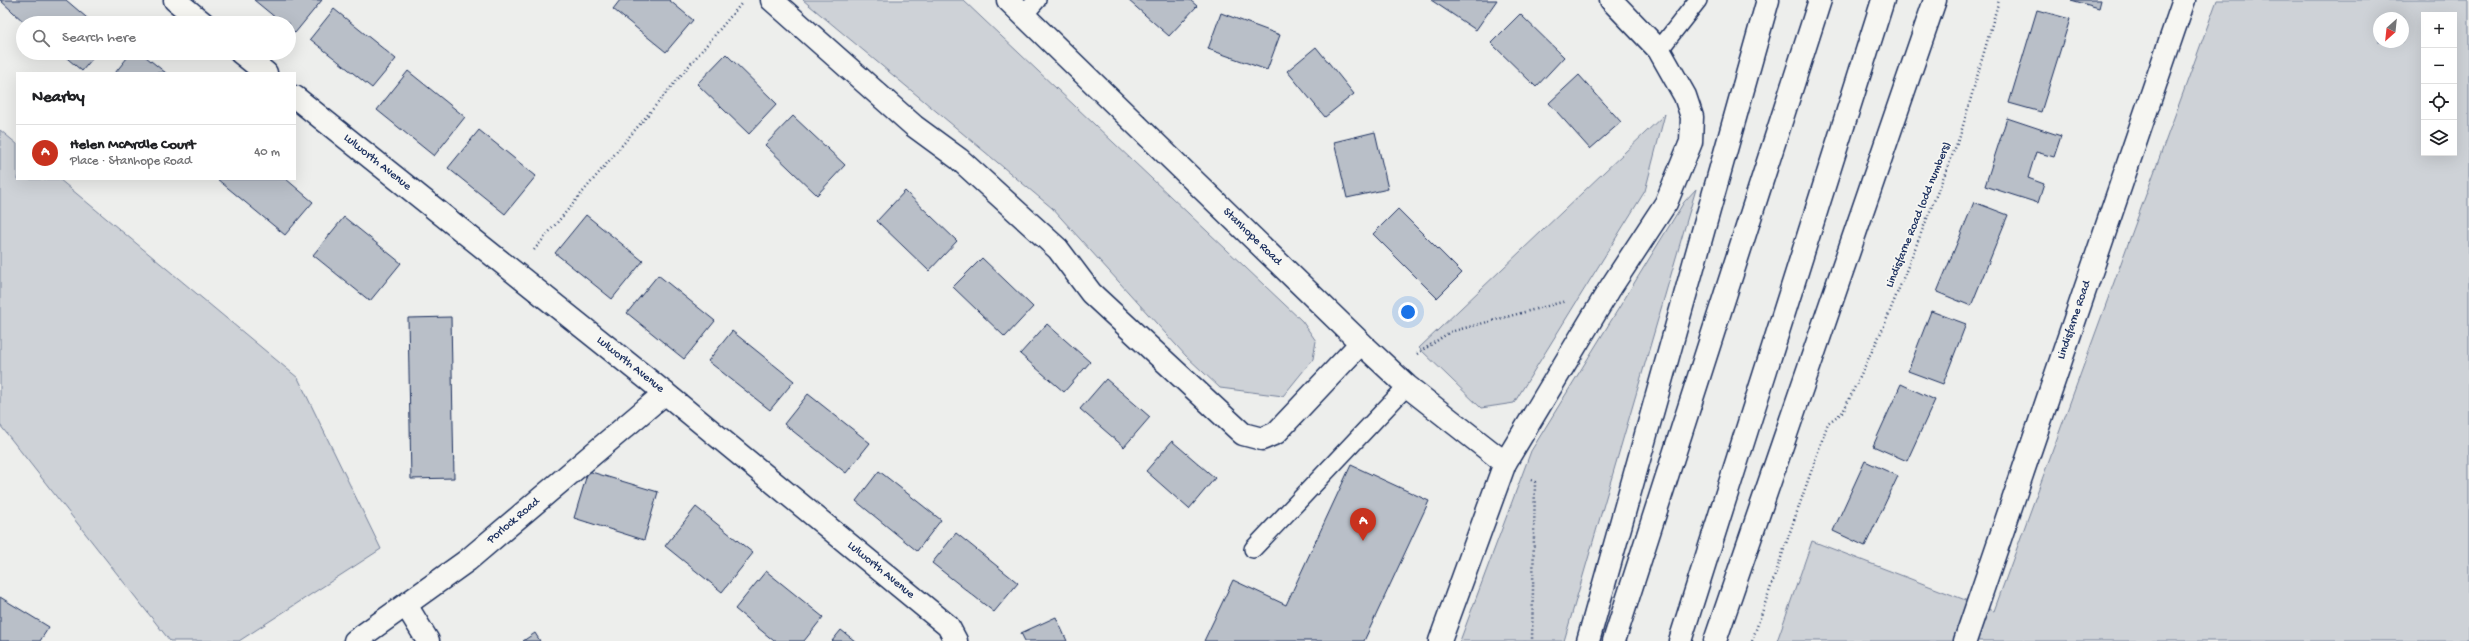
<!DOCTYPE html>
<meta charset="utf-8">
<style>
:root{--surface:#fff;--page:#f2f2f2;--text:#202124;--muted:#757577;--line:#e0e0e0;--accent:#c8321e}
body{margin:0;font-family:"Gochi Hand",sans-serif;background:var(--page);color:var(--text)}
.controls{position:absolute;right:12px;top:12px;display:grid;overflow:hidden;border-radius:0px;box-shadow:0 4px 16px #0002}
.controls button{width:36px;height:36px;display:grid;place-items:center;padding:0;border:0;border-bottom:1px solid var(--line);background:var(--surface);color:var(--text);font:20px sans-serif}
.compass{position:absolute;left:2373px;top:12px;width:36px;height:36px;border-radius:50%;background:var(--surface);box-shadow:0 4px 16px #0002;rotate:207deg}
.you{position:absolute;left:1408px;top:312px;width:14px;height:14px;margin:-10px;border:3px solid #fff;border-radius:50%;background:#1a73e8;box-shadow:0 0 0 6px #1a73e833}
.badge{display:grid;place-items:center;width:26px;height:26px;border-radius:50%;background:var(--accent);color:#fff;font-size:13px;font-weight:700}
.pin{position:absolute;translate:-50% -33px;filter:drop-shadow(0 1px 2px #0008)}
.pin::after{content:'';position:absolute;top:21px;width:14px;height:12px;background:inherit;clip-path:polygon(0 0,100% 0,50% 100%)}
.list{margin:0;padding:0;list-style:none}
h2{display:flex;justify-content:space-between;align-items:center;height:52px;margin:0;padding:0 16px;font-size:17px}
h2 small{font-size:13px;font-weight:400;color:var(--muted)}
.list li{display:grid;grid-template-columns:26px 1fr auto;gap:12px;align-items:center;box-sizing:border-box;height:56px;padding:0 16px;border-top:1px solid var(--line)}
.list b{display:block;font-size:15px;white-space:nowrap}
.list p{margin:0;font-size:13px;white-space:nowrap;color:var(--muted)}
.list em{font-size:13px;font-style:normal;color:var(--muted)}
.icon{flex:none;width:22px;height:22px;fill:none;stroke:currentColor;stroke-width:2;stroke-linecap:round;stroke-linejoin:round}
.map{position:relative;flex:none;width:2469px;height:641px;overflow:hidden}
.search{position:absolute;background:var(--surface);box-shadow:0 4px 16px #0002;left:16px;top:16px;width:280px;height:44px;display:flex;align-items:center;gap:10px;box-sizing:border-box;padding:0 14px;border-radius:22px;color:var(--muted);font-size:15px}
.panel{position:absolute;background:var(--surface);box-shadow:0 4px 16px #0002;left:16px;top:72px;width:280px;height:108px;border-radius:0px}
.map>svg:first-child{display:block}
</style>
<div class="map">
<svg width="2469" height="641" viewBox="0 0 2469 641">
<rect width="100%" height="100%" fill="#edeeec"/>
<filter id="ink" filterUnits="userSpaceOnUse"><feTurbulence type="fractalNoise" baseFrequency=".025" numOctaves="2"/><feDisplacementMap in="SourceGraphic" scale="8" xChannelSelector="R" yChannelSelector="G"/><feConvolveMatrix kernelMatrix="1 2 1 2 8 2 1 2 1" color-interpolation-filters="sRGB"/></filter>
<g filter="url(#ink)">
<g fill="#ced2d7" stroke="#74809a" fill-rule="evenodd">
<path d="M803,0H963L1302,321L1316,341L1313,359L1283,396L1220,388L1186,356L1052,208Z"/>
<path d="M2217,0H2469V641H1777L1812,541L1994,611ZM2424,15H2454V153H2424ZM2379,18H2403V42H2379Z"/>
<path d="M1665,114L1645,191L1514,403L1481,408L1419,348Z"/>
<path d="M0,130L17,144V179H59L298,378L381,549L239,641H170L0,425Z"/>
<path d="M1696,189L1564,641H1460L1531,451L1684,202Z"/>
</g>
<g fill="#b9bfc8" stroke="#1b2f5e">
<path d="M0,0H66L93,23H25Z"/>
<path d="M254,0H322L295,33L289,28V23H282Z"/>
<path d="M620,0H669L693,20L666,52L613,9Z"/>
<path d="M1128,0H1190L1197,6L1169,36Z"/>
<path d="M1431,0H1497L1476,30Z"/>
<path d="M2071,0H2101L2099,8Z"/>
<path d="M334,9L396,59L372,88L310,39Z"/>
<path d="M2037,10L2070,19L2041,112L2009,103Z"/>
<path d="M1221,13L1280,35L1267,70L1208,49Z"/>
<path d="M1520,14L1564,57L1536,87L1491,43Z"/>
<path d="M1316,47L1354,94L1325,117L1287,71Z"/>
<path d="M61,53H97L82,71Z"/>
<path d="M131,53H141L166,73H115Z"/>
<path d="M726,54L777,104L749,134L697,84Z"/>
<path d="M408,71L465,117L434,156L377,110Z"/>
<path d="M1579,75L1621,122L1590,149L1549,103Z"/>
<path d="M793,116L845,165L817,195L765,145Z"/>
<path d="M2007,118L2061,136L2054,157L2036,152L2028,178L2044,184L2038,203L1985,186Z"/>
<path d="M479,130L536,176L505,214L448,168Z"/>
<path d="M1375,132L1388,189L1347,198L1334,142Z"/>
<path d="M217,179H286L313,202L285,235Z"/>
<path d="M905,191L957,241L929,271L877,221Z"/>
<path d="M1974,202L2008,215L1971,306L1937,292Z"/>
<path d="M1398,209L1462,273L1437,298L1373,234Z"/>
<path d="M586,215L643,261L612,299L555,253Z"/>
<path d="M344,217L401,263L370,301L313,255Z"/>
<path d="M982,258L1033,307L1005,337L953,287Z"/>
<path d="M658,275L715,321L684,359L627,313Z"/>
<path d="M1931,311L1966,324L1943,384L1908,371Z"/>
<path d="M451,317L454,478L411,479L408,318Z"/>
<path d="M1047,324L1090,362L1064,392L1020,354Z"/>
<path d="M732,331L794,381L770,410L708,361Z"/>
<path d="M1106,379L1150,417L1124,447L1080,409Z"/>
<path d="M1901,384L1935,400L1907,461L1873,446Z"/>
<path d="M808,394L870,443L846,473L784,424Z"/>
<path d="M1172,441L1215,478L1189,509L1146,471Z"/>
<path d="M1865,461L1898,476L1865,546L1833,531Z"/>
<path d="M1351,465L1429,501L1364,641H1204L1233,580L1286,605Z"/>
<path d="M588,471L658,492L644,540L574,518Z"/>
<path d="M879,471L941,520L917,551L856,501Z"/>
<path d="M696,507L753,553L722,592L665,546Z"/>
<path d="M956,533L1018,583L994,612L932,563Z"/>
<path d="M766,571L823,617L804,641H774L735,609Z"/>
<path d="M0,597L49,627L40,641H0Z"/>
<path d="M1056,617L1067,641H1025L1021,633Z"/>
<path d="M841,630L855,641H832Z"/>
<path d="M535,633L540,641H523Z"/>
</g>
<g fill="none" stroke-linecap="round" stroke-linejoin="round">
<defs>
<g id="lane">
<path d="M1024,15L1037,0"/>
<path d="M1659,50L1698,0"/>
<path d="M1253,549L1407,386"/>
</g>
<g id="street">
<path d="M175,0L203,23"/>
<path d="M772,0L914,126L959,159L1058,249L1091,293L1243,434L1262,439L1276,433L1361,343"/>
<path id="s1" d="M1008,0L1361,343L1407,386L1505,463"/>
<path d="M241,53L266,73"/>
<path id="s2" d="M295,97L665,393L948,626L956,641"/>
<path d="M406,605L428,641"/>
<path id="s3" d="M355,641L468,560L665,393"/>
<path d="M1440,641L1505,463L1609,290L1666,203L1691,142L1692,117L1685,96L1659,50L1611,0"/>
<path id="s4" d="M1965,641L2184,0"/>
</g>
<g id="highway">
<path d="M1588,641L1768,0"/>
<path d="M1614,641L1820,0"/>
<path d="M1680,641L1883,0"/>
<path d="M1715,641L1935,0"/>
</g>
</defs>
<use href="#lane" stroke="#1b2f5e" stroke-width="20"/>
<use href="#street" stroke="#1b2f5e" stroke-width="25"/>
<use href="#highway" stroke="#1b2f5e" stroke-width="25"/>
<g stroke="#1b2f5e" stroke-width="2.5" stroke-dasharray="1 3" stroke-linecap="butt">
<path d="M534,250L741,4"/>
<path d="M1417,354L1450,332L1566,301"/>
<path d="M1531,480L1535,482L1532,641"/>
<path d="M1752,641L1828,423L1843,412L1884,326L1960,136L1999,0"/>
</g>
<use href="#lane" stroke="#f6f6f2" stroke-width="17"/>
<use href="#street" stroke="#f6f6f2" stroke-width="22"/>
<use href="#highway" stroke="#f6f6f2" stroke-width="22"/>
</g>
</g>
<g text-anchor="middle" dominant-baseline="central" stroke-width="3.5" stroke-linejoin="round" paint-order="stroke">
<g font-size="12" fill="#1b2f5e" stroke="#f6f6f2">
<text stroke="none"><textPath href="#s2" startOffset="105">Lulworth Avenue</textPath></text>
<text transform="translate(1919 215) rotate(-68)">Lindisfarne Road (odd numbers)</text>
<text stroke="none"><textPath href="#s1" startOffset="340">Stanhope Road</textPath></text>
<text stroke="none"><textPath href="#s4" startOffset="339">Lindisfarne Road</textPath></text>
<text stroke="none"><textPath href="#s2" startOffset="429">Lulworth Avenue</textPath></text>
<text stroke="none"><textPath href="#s3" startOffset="199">Porlock Road</textPath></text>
<text stroke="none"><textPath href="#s2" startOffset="753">Lulworth Avenue</textPath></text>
</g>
</g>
</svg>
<div class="controls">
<button>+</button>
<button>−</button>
<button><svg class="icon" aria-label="locate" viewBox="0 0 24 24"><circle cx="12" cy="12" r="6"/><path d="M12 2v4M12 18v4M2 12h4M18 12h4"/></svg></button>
<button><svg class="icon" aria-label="layers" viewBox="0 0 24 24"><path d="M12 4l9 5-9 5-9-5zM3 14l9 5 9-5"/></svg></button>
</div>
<svg class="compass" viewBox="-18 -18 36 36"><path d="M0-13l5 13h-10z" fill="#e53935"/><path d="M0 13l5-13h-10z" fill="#757577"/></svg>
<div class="you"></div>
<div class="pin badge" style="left:1363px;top:541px">A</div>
<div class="search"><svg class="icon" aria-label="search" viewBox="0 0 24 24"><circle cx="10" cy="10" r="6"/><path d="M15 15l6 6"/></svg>Search here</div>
<section class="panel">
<h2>Nearby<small></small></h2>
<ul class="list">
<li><span class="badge">A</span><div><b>Helen McArdle Court</b><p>Place · Stanhope Road</p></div><em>40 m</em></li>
</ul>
</section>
</div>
